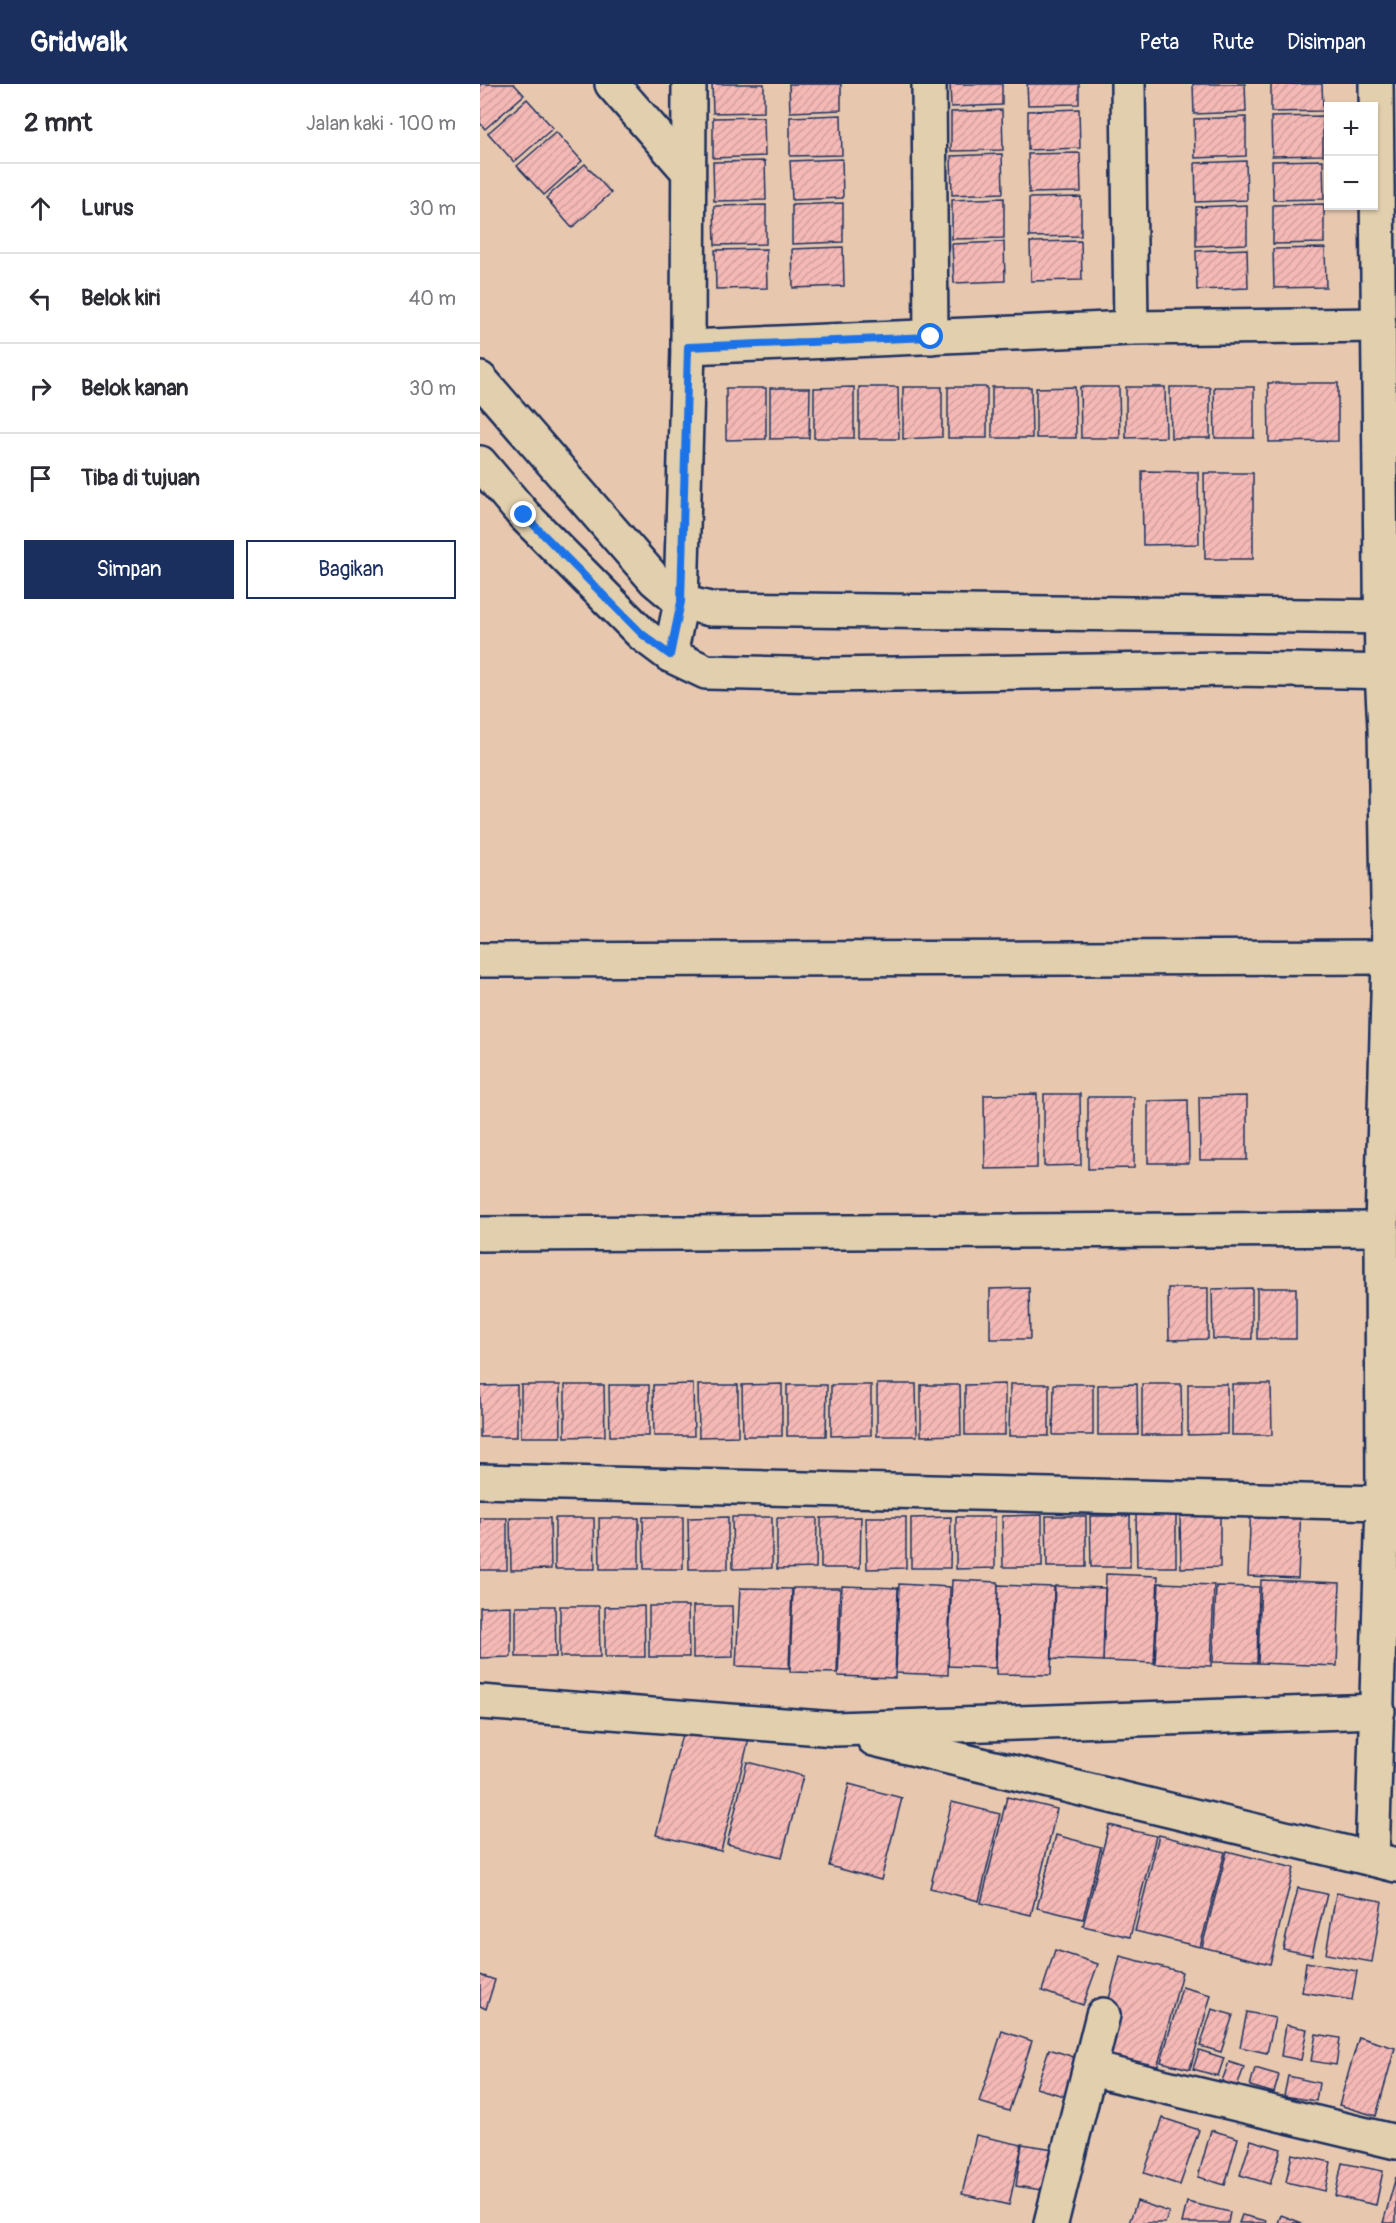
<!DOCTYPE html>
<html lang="id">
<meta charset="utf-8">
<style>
:root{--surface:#fff;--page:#f7f7f7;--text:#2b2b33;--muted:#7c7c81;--line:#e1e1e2;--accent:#1b2f5e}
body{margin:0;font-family:Pangolin,sans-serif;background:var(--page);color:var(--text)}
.controls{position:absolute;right:18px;top:18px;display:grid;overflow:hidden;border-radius:0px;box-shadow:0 2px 4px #0004}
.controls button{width:54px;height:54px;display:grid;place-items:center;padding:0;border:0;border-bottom:2px solid var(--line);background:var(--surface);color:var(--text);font:30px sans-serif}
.stop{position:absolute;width:18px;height:18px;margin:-14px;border:4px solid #1a73e8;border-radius:50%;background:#fff}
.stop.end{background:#1a73e8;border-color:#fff;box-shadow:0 2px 6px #0008}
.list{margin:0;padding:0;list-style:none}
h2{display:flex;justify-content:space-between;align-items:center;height:78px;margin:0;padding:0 24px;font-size:26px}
h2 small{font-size:20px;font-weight:400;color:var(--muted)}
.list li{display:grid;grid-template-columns:39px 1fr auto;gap:18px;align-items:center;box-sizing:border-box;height:90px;padding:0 24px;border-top:2px solid var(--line)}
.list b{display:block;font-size:22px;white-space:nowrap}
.list em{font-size:20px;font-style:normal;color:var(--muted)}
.actions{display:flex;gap:12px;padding:18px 24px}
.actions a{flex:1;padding:14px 0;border:2px solid var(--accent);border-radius:0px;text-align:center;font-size:21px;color:var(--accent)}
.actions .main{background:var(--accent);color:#fff}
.icon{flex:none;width:33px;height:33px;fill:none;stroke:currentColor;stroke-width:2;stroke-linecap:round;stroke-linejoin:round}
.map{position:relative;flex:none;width:916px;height:2139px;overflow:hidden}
header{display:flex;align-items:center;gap:36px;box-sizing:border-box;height:84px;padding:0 30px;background:var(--accent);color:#fff}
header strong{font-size:28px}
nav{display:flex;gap:33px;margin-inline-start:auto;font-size:21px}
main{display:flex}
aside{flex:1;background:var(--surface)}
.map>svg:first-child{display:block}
</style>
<header>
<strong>Gridwalk</strong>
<nav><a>Peta</a><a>Rute</a><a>Disimpan</a></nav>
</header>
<main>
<aside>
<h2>2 mnt<small>Jalan kaki · 100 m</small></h2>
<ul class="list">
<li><svg class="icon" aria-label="ahead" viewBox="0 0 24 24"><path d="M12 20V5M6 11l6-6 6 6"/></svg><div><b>Lurus</b></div><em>30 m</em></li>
<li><svg class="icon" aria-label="left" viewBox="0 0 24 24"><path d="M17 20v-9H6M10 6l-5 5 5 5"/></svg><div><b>Belok kiri</b></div><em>40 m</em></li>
<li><svg class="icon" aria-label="right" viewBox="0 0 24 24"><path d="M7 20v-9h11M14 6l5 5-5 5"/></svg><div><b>Belok kanan</b></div><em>30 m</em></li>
<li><svg class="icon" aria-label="arrive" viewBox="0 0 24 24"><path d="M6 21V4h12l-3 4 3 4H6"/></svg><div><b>Tiba di tujuan</b></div></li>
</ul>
<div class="actions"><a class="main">Simpan</a><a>Bagikan</a></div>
</aside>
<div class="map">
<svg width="916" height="2139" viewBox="0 0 916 2139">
<defs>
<pattern id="building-hatch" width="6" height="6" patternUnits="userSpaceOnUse" patternTransform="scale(1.5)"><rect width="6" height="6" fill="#f5b9b5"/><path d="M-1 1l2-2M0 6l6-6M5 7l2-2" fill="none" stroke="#d19f9e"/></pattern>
</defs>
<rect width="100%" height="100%" fill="#e7c8af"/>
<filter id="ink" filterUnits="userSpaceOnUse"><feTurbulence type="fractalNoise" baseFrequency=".0167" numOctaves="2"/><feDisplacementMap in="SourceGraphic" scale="12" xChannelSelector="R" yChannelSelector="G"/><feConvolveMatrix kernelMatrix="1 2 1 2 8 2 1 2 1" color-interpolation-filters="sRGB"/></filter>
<g filter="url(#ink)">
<g fill="url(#building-hatch)" stroke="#1b2f5e" stroke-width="1.5">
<path d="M0,0H34L44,11L5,45L0,39Z"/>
<path d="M232,0H284V28L233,29Z"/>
<path d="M309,0H361V26L310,28Z"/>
<path d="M470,0H522V21L471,23Z"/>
<path d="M547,0H599V20L548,21Z"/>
<path d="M713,0H765L766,28L714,30Z"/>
<path d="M791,0H842L843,27L791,28Z"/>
<path d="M47,15L73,44L34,78L8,49Z"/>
<path d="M599,25L600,64L548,66V27Z"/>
<path d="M522,26L523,66L471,67V28Z"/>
<path d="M361,31L362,71L310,72V33Z"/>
<path d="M843,32V71L792,72L791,33Z"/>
<path d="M284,33L285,72L233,74V34Z"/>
<path d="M766,33V72L715,74L714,35Z"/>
<path d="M76,48L102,77L64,111L37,82Z"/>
<path d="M600,69L601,108L549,109L548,70Z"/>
<path d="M522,70L523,109L472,111L471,72Z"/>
<path d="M362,75L363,114L312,116L310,77Z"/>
<path d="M843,76L844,115L793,116L792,77Z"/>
<path d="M285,77L286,116L234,117L233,78Z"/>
<path d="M766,77L767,116L716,118L715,79Z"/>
<path d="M105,80L131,109L92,144L66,114Z"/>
<path d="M601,113V152L549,153V114Z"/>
<path d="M524,114V154L472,155V116Z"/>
<path d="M363,119V158L312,160V121Z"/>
<path d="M844,120V159L793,160V121Z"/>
<path d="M286,121V160L235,161L234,122Z"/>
<path d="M767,121V160L716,162V123Z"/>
<path d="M601,157L602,196L551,197L550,158Z"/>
<path d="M524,158L525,197L474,199L472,160Z"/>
<path d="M363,163L364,202L313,204L312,165Z"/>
<path d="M845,164L846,203L794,204L793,165Z"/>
<path d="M286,165L287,204L236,205L235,166Z"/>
<path d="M767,165L768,204L717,206L716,167Z"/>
<path d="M788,299H858V357L789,358Z"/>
<path d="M374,303V354H334V304Z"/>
<path d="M379,303H418L419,355H379Z"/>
<path d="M423,303H462V353L423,355Z"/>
<rect x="468" y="303" width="39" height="51"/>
<path d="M512,303H551L552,354H512Z"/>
<path d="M595,303L596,354H556V304Z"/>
<path d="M600,303H639L640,354H601Z"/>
<path d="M646,303H685L686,353L646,354Z"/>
<path d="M690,303H730V354H691Z"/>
<path d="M734,303H774V354H735Z"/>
<path d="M246,304H286V355L246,356Z"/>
<path d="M290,304H330L329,354L290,355Z"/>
<path d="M662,387L718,388L719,460L663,461Z"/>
<path d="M724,389H773V475H725Z"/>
<path d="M557,1010V1084L505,1085L504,1011Z"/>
<path d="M564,1010H600L601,1081L564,1082Z"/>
<path d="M767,1012V1076H720L719,1013Z"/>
<path d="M608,1013H654V1084L608,1085Z"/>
<path d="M708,1016L709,1079H668V1017Z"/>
<path d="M549,1204L550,1255H510V1205Z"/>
<path d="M688,1204H728V1255L689,1256Z"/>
<path d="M772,1204V1255H733L732,1205Z"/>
<rect x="777" y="1204" width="39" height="51"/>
<path d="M213,1300L214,1352H174L173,1301Z"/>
<path d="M302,1300V1352H263L262,1301Z"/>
<path d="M397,1300H436L437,1352H397Z"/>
<path d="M525,1300V1351H485V1301Z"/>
<path d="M530,1300H569V1352H529Z"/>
<path d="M574,1300H613V1351H573Z"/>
<path d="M657,1300L658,1351H618V1301Z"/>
<path d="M662,1300H701L702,1351H662Z"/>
<path d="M708,1300H747V1350L708,1351Z"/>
<path d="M752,1300H791L792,1351H752Z"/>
<path d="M37,1301V1353H0V1302Z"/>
<path d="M41,1301H80L81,1353H41Z"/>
<path d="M85,1301H124L125,1352L85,1353Z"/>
<path d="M129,1301H169V1352H130Z"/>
<path d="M218,1301H258V1352L219,1353Z"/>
<path d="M307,1301H347L346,1352H307Z"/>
<path d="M351,1301H391V1351L351,1352Z"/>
<path d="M441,1301H480L481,1351L441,1352Z"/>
<path d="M771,1419L821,1421L818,1494L768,1492Z"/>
<path d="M562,1431V1483H523L522,1432Z"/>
<path d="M656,1431H696V1483H657Z"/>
<path d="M566,1432H606V1483H567Z"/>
<path d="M610,1432H650V1483H611Z"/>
<path d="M700,1432H740V1483L701,1484Z"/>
<path d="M163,1433H203V1485H164Z"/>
<path d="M248,1433V1485H209L208,1434Z"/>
<path d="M252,1433H292V1484L253,1485Z"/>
<path d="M381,1433L380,1484H341V1434Z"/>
<path d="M386,1433H426V1484L387,1485Z"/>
<path d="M471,1433L470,1484H431V1434Z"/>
<path d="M476,1433H515V1484L476,1485Z"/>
<rect x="0" y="1434" width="27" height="52"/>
<path d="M30,1434H70L71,1485L31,1486Z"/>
<path d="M75,1434H114L115,1485H75Z"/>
<path d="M119,1434H159V1485H120Z"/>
<path d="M297,1434H337L336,1484L297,1485Z"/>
<path d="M626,1490L678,1492L674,1579L623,1577Z"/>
<path d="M472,1496L518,1498L515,1584L468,1582Z"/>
<path d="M781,1496L860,1499L857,1582L778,1579Z"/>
<path d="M679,1499L734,1501L731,1582L675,1580Z"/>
<path d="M419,1500L470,1503L468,1591L416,1589Z"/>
<path d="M518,1501L574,1503L571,1591L516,1590Z"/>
<path d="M362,1502L418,1504L415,1594L358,1592Z"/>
<path d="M575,1502L625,1504L623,1577L572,1575Z"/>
<path d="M736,1502L779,1503L777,1579L733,1578Z"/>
<path d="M260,1504L312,1505L309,1584L256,1582Z"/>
<path d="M313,1504H360L357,1589L310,1588Z"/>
<path d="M31,1522V1573L0,1574V1523Z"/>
<path d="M36,1522H75L76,1573H36Z"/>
<path d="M80,1522H119L120,1573H80Z"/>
<path d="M164,1522L165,1573H125V1523Z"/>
<path d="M169,1522H208L209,1573H169Z"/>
<path d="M213,1522H252L253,1573L213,1574Z"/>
<path d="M205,1639L269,1655L241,1767L176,1751Z"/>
<path d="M267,1678L323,1692L302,1773L247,1760Z"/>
<path d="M369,1700L422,1714L401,1796L349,1782Z"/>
<path d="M527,1713L577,1725L551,1831L501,1819Z"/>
<path d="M472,1718L520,1730L499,1817L450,1804Z"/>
<path d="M629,1741L676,1752L650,1853L603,1842Z"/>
<path d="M576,1751L621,1763L603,1835L557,1824Z"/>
<path d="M679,1751L745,1768L720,1863L655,1847Z"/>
<path d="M747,1767L814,1784L790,1880L722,1863Z"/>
<path d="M818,1804L847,1810L832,1871L803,1865Z"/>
<path d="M856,1809L902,1817L892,1878L846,1870Z"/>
<path d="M575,1866L618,1880L603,1921L562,1907Z"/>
<path d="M640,1872L702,1888L677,1985L615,1970Z"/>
<path d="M826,1878L877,1887L872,1916L822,1908Z"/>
<path d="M0,1891L15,1896L6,1925L0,1922Z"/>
<path d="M702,1903L731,1911L710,1985L681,1978Z"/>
<path d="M732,1925L753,1931L741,1968L720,1962Z"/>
<path d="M767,1928L795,1934L787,1969L760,1963Z"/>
<path d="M806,1941L827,1945L821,1976L801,1972Z"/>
<path d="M522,1947L552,1957L529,2027L499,2018Z"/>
<path d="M836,1950L860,1954L856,1981L831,1977Z"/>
<path d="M879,1953L915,1964L896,2032L859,2021Z"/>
<path d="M569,1965L606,1977L594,2015L556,2004Z"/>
<path d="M719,1966L744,1974L738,1992L713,1985Z"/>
<path d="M749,1978L764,1983L757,2003L742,1997Z"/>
<path d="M775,1984L799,1991L794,2009L770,2002Z"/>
<path d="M808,1992L839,1999L836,2017L804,2012Z"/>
<path d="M683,2034L719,2046L700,2101L664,2089Z"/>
<path d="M731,2046L758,2054L745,2101L718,2093Z"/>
<path d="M496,2051L542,2061L529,2121L482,2110Z"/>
<path d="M771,2056L801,2065L790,2100L760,2091Z"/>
<path d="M542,2060L580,2066L575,2108L536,2102Z"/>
<path d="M812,2070L851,2078L845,2107L806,2098Z"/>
<path d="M862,2079L903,2087L896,2121L855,2112Z"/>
<path d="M916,2093V2139H903Z"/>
<path d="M657,2117L689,2128L685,2139H649Z"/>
<path d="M707,2118L750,2128L748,2139H702Z"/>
<path d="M762,2131L787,2137L786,2139H759Z"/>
<path d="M801,2131L822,2139H798Z"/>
</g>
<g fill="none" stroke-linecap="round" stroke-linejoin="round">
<defs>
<g id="minor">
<path d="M132,0L208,87"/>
<path d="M449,0L451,253"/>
<path d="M648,0L651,244"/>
<path d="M896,0L902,589L905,644L909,873L902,1145L903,1419L892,1775L916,1781"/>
<path d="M208,263L651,244L899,241"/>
<path d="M0,295L175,496L201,518L230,525L916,533"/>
<path d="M0,379L44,431L162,550L190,571L226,588L347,591L752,585L916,588"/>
<path d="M190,571L201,518L208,263L209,0"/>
<path d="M0,876L909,873"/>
<path d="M0,1150L902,1145"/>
<path d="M0,1397L903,1419"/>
<path d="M0,1618L355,1645L898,1627"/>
<path d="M394,1655L892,1775"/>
<path d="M611,1985L916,2058"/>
<path d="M571,2139L623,1931"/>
</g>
</defs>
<use href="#minor" stroke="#1b2f5e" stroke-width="38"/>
<use href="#minor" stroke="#e1cfad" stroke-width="33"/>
</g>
</g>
<g fill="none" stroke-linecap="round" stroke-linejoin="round" filter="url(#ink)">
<path stroke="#1a73e8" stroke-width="8" d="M44,431L162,550L190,571L201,518L208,263L451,253"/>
</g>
</svg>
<div class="controls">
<button>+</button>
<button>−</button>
</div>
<div class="stop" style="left:451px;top:253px"></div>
<div class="stop end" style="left:44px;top:431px"></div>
</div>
</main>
